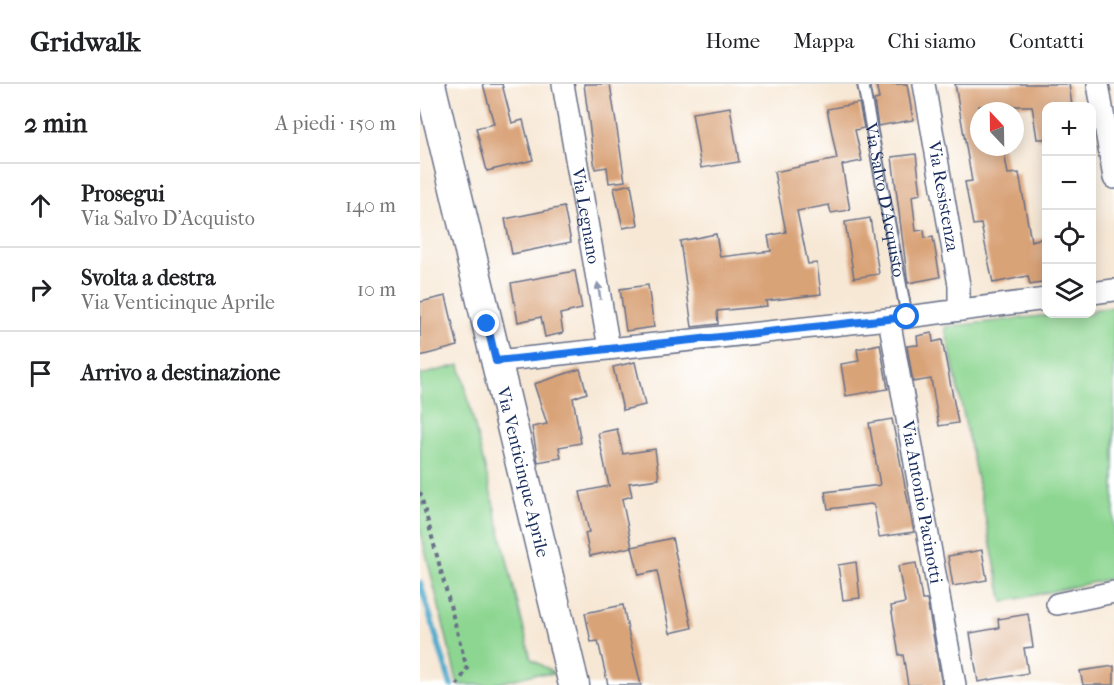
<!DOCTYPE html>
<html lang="it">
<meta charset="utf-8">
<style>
:root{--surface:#fff;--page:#f2f2f2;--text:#202124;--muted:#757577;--line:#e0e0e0}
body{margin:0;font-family:"IM FELL French Canon",serif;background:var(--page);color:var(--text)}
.controls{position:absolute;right:18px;top:18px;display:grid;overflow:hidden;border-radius:12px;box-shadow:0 3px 15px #0003}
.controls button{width:54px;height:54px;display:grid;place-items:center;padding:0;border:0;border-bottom:2px solid var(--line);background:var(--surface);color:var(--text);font:30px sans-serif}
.compass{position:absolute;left:550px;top:18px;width:54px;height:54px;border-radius:50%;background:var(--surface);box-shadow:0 3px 15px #0003;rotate:338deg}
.stop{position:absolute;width:18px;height:18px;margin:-14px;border:4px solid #1a73e8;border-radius:50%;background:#fff}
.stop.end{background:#1a73e8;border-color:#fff;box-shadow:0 2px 6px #0008}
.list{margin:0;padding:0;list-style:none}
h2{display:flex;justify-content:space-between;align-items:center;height:78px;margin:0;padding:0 24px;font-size:26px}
h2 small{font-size:20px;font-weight:400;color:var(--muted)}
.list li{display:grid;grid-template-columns:39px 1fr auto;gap:18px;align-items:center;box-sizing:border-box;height:84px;padding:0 24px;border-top:2px solid var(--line)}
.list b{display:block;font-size:22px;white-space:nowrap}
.list p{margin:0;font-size:20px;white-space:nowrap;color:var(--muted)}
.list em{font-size:20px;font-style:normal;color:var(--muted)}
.icon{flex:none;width:33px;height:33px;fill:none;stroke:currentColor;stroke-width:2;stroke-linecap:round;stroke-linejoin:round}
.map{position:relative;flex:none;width:694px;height:601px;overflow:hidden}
header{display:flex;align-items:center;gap:36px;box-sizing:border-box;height:84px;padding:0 30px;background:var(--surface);border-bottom:2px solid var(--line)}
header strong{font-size:28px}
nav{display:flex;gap:33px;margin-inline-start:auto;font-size:21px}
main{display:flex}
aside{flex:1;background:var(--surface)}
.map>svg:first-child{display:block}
</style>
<header>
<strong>Gridwalk</strong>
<nav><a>Home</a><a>Mappa</a><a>Chi siamo</a><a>Contatti</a></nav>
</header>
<main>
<aside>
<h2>2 min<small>A piedi · 150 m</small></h2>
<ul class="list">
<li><svg class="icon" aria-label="ahead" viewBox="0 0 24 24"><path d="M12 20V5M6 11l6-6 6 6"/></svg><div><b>Prosegui</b><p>Via Salvo D'Acquisto</p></div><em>140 m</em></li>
<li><svg class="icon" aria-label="right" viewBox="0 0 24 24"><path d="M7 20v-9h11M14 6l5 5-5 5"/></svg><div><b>Svolta a destra</b><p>Via Venticinque Aprile</p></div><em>10 m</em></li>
<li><svg class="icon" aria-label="arrive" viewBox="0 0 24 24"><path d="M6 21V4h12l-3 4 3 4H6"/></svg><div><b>Arrivo a destinazione</b></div></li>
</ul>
</aside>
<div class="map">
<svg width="694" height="601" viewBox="0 0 694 601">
<rect width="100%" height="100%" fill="#fff"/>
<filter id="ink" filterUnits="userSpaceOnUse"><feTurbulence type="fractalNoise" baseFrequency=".0167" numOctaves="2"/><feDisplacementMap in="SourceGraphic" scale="12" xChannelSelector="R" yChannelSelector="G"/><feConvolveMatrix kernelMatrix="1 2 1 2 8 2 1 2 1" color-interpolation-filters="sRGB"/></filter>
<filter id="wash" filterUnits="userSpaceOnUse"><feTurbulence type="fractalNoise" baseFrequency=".008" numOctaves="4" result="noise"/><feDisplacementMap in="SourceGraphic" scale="24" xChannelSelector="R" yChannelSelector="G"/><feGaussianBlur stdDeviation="1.35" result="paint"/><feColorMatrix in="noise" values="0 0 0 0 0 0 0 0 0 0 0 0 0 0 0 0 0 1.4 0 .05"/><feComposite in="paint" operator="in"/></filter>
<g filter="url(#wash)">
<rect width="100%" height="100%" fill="#f7e8d5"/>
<g fill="#8dd691" stroke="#548278" stroke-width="1.5">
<path d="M694,223V494L583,518L525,243L638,230H672V226Z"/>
<path d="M40,281L111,575L136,590H115L71,601H38L0,445V291Z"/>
</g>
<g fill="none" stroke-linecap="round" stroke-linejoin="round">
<path stroke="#50abce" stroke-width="6" d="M0,499L31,601"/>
</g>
<g id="blocks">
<g fill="#d9a378">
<path d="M63,0H82L92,39L103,36L113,76L67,87L56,44L74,40Z"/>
<path d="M164,0H190L205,97L189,99L187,83L175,85Z"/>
<path d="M456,0H487L493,36L458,42L454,16L459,15Z"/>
<path d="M535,0H649L652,22H627V55H617L612,22H559V63H583L588,90L599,89L611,157L627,153V198L610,201L608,192L573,199L561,140L553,141L545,98L552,97Z"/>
<path d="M439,19L444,44L435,46L442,77L422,81L430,126L411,129L409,121L377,127L388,180L397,179L401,210L346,217L347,222L297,227L298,240L272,243L260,157L296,150L300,173L351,167L348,152L366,148L354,88L417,75L407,25Z"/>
<path d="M310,23L319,78L281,84L272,29Z"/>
<path d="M496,70L501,110L492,112L496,147L504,146L505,154L513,153L520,193L488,199L472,73Z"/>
<path d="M211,100L218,141L203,144L194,104Z"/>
<path d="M144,123L151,158L92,170L85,135Z"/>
<path d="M450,134L459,190L434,194L425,138Z"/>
<path d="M155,187L162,225L140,230L143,249L125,253L121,233L98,238L91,199Z"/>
<path d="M228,201L234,243L206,247L200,205Z"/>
<path d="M26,212L38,262L0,272V218Z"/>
<path d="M512,249L513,258L522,256L538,339L519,342L511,295L493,298L487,262L498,261L497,252Z"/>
<path d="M460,260L468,305L426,312L421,280L439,277L437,265Z"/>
<path d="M215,278L225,321L203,326L193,283Z"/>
<path d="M160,285L167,309L153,314L161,359L139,363L141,374L118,378L112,343L127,340L114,300Z"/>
<path d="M472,335L494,448L459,453L454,422L451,420L408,425L405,408L460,401L449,339Z"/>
<path d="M197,345L203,370L235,365L239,395L209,399L212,412L202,415L212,463L170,472L165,449L169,448L160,408L189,402L178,349Z"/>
<path d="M252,454L272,544L250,549L237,487L219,491L212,463Z"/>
<path d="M562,466L567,496L533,502L528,472Z"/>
<path d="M436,478L440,514L423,516L418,481Z"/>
<path d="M496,479L502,516H507L522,601H488L483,571H479L471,522L485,519L478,482Z"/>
<path d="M203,521L209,551L221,601H188L178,557L171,558L165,529Z"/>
<path d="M608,530L613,563L604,564L608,589L558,598L550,549L579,544L578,535Z"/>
<path d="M694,582V601H663L660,587Z"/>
</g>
</g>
</g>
<g filter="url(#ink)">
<use href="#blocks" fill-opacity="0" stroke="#687088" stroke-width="1.5"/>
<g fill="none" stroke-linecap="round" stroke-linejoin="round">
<defs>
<g id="lane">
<path id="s1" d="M443,0L487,233"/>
</g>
<g id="street">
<path id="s2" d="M143,0L189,264"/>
<path id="s3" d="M504,0L539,201V226"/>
<path d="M678,0L694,94"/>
<path d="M672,209L694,206"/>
<path id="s4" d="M469,235L535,601"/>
<path d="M76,277L487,233L626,215"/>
<path d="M637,520L694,508"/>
</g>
<g id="secondary">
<path id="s5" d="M10,0L154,601"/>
</g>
</defs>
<use href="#lane" stroke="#687088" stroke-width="14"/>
<use href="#street" stroke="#687088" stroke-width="24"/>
<use href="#secondary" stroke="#687088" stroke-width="33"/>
<path stroke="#687088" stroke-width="4" stroke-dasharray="4.5 4.5" stroke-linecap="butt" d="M0,408L47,585L37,601"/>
<use href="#lane" stroke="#fff" stroke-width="10"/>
<use href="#street" stroke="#fff" stroke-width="21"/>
<use href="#secondary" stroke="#fff" stroke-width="30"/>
</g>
<defs><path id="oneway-solid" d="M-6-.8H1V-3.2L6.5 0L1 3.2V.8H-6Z" transform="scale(1.5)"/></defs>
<use fill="#8d97ae" href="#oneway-solid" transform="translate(179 207) rotate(-100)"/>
</g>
<g fill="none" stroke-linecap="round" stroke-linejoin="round" filter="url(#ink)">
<path stroke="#1a73e8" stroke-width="8" d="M67,240L76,277L487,233"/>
</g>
<g text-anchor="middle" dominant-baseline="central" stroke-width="4.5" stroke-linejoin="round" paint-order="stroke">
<g font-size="18" fill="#1b2f5e" stroke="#fff">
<text stroke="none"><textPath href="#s3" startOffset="114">Via Resistenza</textPath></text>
<text stroke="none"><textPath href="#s1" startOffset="118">Via Salvo D'Acquisto</textPath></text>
<text stroke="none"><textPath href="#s2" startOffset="134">Via Legnano</textPath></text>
<text stroke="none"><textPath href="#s5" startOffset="399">Via Venticinque Aprile</textPath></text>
<text stroke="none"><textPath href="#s4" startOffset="186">Via Antonio Pacinotti</textPath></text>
</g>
</g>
</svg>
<div class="controls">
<button>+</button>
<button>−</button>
<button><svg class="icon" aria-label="locate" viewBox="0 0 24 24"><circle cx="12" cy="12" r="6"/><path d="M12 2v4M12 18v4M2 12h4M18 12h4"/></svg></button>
<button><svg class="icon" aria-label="layers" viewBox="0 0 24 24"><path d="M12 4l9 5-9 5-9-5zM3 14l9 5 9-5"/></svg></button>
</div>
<svg class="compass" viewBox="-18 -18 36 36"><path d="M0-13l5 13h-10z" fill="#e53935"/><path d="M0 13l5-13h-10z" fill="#757577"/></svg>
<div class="stop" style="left:487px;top:233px"></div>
<div class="stop end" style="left:67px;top:240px"></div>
</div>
</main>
